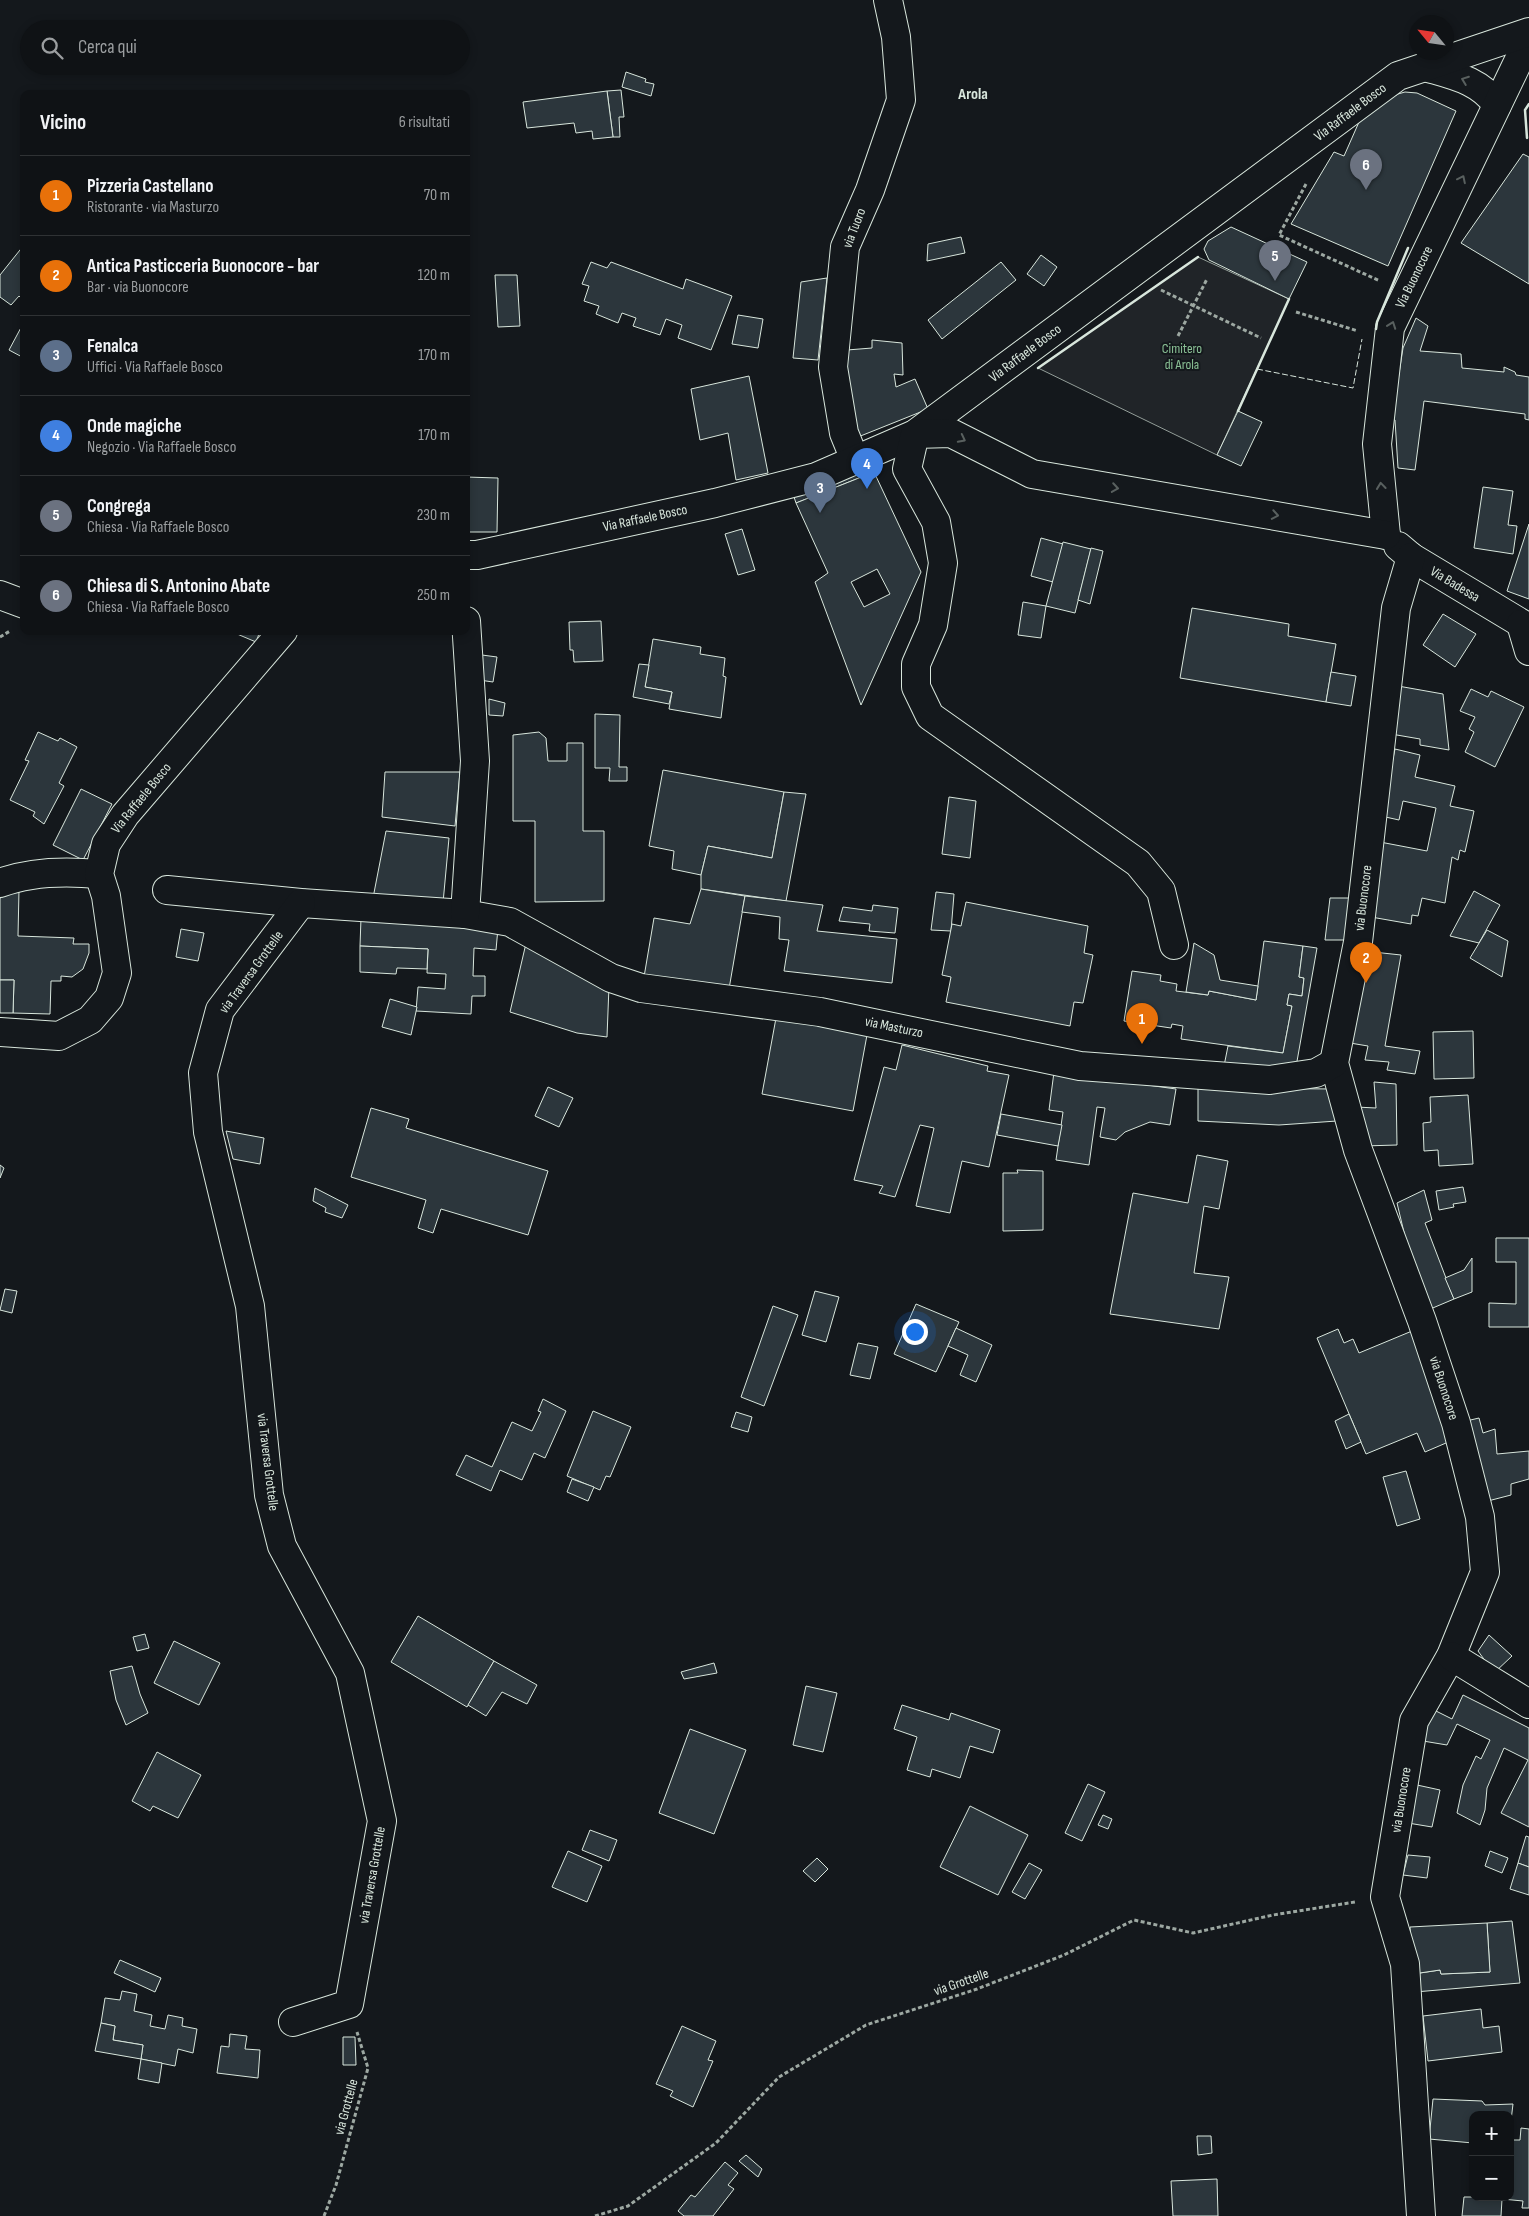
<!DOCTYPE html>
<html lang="it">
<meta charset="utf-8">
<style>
:root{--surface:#0f1215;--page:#1d2022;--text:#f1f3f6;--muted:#9b9ea0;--line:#2f3234;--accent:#ffb74d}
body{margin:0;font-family:"Sofia Sans Condensed",sans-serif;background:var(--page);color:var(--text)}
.controls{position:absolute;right:15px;bottom:15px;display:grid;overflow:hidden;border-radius:10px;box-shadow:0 2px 8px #0003}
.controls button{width:45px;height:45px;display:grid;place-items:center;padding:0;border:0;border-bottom:1px solid var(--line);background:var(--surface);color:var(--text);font:25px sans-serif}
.compass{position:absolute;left:1409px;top:15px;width:45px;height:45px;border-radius:50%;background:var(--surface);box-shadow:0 2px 8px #0003;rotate:299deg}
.you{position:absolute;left:914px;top:1331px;width:18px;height:18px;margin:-12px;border:4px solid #fff;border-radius:50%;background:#1a73e8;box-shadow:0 0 0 8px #1a73e833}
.badge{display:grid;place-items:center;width:32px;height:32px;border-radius:50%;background:var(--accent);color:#fff;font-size:16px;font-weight:700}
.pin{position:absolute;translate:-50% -41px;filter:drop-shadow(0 1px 2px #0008)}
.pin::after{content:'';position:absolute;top:26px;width:18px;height:15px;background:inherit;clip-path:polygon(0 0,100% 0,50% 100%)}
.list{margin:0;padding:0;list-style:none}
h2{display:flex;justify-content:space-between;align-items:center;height:65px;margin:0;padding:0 20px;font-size:21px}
h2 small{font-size:16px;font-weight:400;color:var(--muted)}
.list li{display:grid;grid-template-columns:32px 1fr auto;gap:15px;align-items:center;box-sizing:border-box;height:80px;padding:0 20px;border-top:1px solid var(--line)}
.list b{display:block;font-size:19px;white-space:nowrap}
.list p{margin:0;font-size:16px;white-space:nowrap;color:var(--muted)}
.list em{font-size:16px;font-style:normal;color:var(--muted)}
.icon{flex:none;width:28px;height:28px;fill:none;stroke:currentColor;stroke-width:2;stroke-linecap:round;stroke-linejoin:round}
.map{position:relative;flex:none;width:1529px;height:2216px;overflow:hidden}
.search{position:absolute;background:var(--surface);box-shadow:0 2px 8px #0003;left:20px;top:20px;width:450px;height:55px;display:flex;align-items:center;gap:12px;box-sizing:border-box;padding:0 18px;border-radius:28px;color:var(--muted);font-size:19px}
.panel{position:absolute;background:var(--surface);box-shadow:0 2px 8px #0003;left:20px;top:90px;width:450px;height:545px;border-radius:10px}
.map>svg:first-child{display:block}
</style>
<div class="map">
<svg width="1529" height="2216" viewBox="0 0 1529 2216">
<rect width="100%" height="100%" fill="#14181c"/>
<path fill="#202428" stroke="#939e99" d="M1198,257L1289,299L1217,455L1038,368Z"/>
<g fill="#2c363c" stroke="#d8e6dc" fill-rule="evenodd">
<path d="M626,72L646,79L645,82L654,84L651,96L622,87Z"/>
<path d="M621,90L624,117H619L620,137H613L607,91Z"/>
<path d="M607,91L613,137L593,139L592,131L576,133L574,123L527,128L523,102Z"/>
<path d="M1405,92L1417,93L1456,111L1388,266L1291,224L1334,152L1344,156L1359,122L1377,106L1398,94Z"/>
<path d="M1523,154L1529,157V284L1461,243Z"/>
<path d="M1231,227L1307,262L1289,299L1209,260L1204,249L1208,241Z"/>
<path d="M961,237L965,253L927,261L928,244Z"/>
<path d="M24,245V301L19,296L11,305L0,297V275Z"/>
<path d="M1041,255L1057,267L1044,286L1027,274Z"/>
<path d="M591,262L607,268L611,262L683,289L686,279L732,296L711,350L678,338L682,325L666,319L660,335L633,326L636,318L622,313L618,323L596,314L599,306L584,301L589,286L582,284Z"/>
<path d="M1001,262L1016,280L942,339L928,320Z"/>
<path d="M495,275H517L520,326L498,327Z"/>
<path d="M827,278L818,360L793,358L801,282Z"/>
<path d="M738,315L763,319L758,348L732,344Z"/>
<path d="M1416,318L1428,326L1420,351L1461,354L1462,368L1504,372V367L1515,372L1516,375L1529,377V420L1525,419V414L1424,401L1415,470L1398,468L1395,420L1392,419L1403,348Z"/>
<path d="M24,322V358L9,350Z"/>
<path d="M872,340L902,343L903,375L894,374L896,387L915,379L928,409L858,437L848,409L847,350L872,348Z"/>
<path d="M749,376L768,473L736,480L728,433L700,440L691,389Z"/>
<path d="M1238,411L1262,422L1241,466L1217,455Z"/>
<path d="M871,466L874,472L796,503L792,491Z"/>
<path d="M874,472L921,572L861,705L815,582L828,573L796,503ZM877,569L890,594L864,607L851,582Z"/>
<path d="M466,477L498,478L497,532H466Z"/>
<path d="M1483,487L1513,491L1508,525L1517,526L1513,554L1474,548Z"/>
<path d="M1529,524V599L1507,591Z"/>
<path d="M742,529L755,570L738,575L725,534Z"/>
<path d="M1041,538L1063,544L1053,582L1031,576Z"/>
<path d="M1063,542L1091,549L1075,613L1046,606Z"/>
<path d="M1091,548L1103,551L1090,604L1078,600Z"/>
<path d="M1023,602L1046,606L1041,638L1018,635Z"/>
<path d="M1192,608L1289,624L1288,636L1336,644L1326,702L1180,678Z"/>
<path d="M1443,614L1476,634L1455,667L1423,645Z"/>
<path d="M601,621L603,661L574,662L573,650H570L569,622Z"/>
<path d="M230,631H260L256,642Z"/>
<path d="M653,639L701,647L700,654L725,658L723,676L726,677L721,718L669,709L672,692L645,687Z"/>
<path d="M482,655L497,657L493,682L479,680Z"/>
<path d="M639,664L649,665L645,687L672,692L669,704L633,697Z"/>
<path d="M1331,672L1356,676L1351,706L1326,702Z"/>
<path d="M1398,686L1443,694L1449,750L1420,745V739L1391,734Z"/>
<path d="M1471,689L1488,697L1491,691L1524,707L1495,767L1465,752L1474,732L1469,729L1475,717L1460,711Z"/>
<path d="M489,699L505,703L503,716L489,715Z"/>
<path d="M595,714L620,715L619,767H627V781H609L610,768H595Z"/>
<path d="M38,732L58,741L60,738L77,747L59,783L64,786L44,824L33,816L35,812L10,800L29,761L25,760Z"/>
<path d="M539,732L546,738L548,761H567V743H583V831H604V901L535,902V821H513V735Z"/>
<path d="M1395,749L1420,755L1415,777L1455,786L1450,806L1474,811L1465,852L1460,850L1458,860L1452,857L1445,903L1422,898L1418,916L1412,915L1411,924L1371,917L1380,842L1427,851L1436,808L1403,801L1399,820L1381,816Z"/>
<path d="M663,770L784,792L772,858L708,846L701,875L672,869L674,851L649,846Z"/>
<path d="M385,772H460L455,826L382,817Z"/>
<path d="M81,789L112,804L83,860L53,845Z"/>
<path d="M784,792L806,794L786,901L701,889V875L708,846L772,858Z"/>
<path d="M949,797L976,801L970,858L942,854Z"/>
<path d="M386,831L449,838L443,903L373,898Z"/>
<path d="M701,889L745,896L729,989L644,977L654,918L690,924Z"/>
<path d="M19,890L18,936L74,938L73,944H89V953L83,969L72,977L61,976V981H51L50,1014L13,1013L14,980H0V898Z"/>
<path d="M1474,891L1500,905L1479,943L1450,936Z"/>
<path d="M936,892L954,894L951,931L931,930Z"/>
<path d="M745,896L823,905L817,931L897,939L892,983L784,971L789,940L779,939L780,917L742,912Z"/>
<path d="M1330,898H1359L1353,940H1325Z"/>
<path d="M966,902L1088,926L1084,953L1093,955L1083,1003L1074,1002L1070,1026L946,1002L951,977L942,975L952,924L961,926Z"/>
<path d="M873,905L898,908L895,933L869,931L870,924L839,921L843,907L872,911Z"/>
<path d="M361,918L498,928L496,950L474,948L473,976H485V996H472L471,1014L416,1011L418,987L445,989L446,974L427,973L428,949L360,946Z"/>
<path d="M181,929L204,933L198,961L176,957Z"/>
<path d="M1487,930L1508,941L1502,977L1470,958Z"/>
<path d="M527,939L609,986L607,1037L577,1033L510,1012Z"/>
<path d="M1264,941L1303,946L1299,977L1304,978L1302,996L1289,994L1287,1005L1292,1006L1283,1053L1181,1039L1183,1026L1172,1024L1171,1028L1124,1021L1132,971L1161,975L1160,981L1177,984L1176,991L1208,995L1209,991L1256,1000Z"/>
<path d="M1194,943L1214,955L1220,980L1258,986L1256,1000L1209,991L1208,995L1186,992Z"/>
<path d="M360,946L428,949L427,969L397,968L396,974L360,972Z"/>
<path d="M1303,946L1317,948L1296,1067L1224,1066L1228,1046L1283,1053L1292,1006L1287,1005L1289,994L1302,996L1304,978L1299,977Z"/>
<path d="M1364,951L1401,955L1385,1046L1420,1051L1415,1074L1387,1070L1389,1062L1365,1060L1368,1046L1344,1042Z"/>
<path d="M0,980H14L13,1013H0Z"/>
<path d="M390,999L417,1007L411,1035L382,1027Z"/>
<path d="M776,1018L867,1035L853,1111L762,1094Z"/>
<path d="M1473,1031L1474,1078L1434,1079L1433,1032Z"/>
<path d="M902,1045L988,1066L987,1071L1009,1075L989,1167L962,1161L950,1213L916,1206L934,1128L920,1125L895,1197L879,1193L883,1186L854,1180L884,1067L896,1070Z"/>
<path d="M1054,1072L1176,1089L1170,1125L1150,1122L1125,1132L1116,1140L1100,1137L1105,1108L1097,1107L1089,1165L1056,1160L1063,1112L1049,1110Z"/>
<path d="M1374,1082L1396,1084L1397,1145L1363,1146L1356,1107L1376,1108Z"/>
<path d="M548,1087L573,1098L559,1127L535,1116Z"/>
<path d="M1198,1088L1337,1089V1121L1279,1125L1198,1121Z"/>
<path d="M1468,1095L1473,1164L1439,1166L1438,1150L1424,1151L1423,1123L1431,1122L1430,1097Z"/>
<path d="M371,1108L409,1119L406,1128L548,1171L528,1235L441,1209L433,1233L418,1228L426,1200L351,1177Z"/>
<path d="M1001,1114L1062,1125L1058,1146L997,1135Z"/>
<path d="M226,1131L264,1138L260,1164L233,1159Z"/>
<path d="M1197,1155L1228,1161L1219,1209L1204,1206L1194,1273L1229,1277L1219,1329L1110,1314L1133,1193L1188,1203Z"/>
<path d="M0,1165L4,1168L0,1178Z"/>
<path d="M1017,1170L1043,1171V1230L1003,1231V1173H1018Z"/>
<path d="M1463,1187L1466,1202L1453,1204L1454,1207L1439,1210L1436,1191Z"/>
<path d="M315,1188L348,1205L342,1218L325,1212L326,1208L313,1201Z"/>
<path d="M1424,1190L1432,1220L1425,1223L1454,1299L1428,1310L1407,1245L1397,1203Z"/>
<path d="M1496,1238H1529V1327H1489V1303L1516,1304V1262H1496Z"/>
<path d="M1472,1258V1292L1454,1299L1445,1278L1464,1270Z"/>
<path d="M5,1289L17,1291L12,1313L0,1310Z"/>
<path d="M815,1291L839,1297L826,1342L802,1335Z"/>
<path d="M916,1304L959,1322L936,1372L894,1354Z"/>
<path d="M773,1306L798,1315L764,1406L741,1397Z"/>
<path d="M956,1328L992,1345L976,1382L960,1375L968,1355L948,1346Z"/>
<path d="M1338,1329L1344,1343L1353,1339L1359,1353L1412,1331L1453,1440L1425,1452L1417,1433L1366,1454L1317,1338Z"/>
<path d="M858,1343L878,1347L870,1379L850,1375Z"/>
<path d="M543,1399L566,1411L545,1458L534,1453L522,1480L500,1470L491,1491L456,1475L466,1455L492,1467L512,1422L532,1431L541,1412L538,1411Z"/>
<path d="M593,1411L631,1427L610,1477L606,1476L600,1490L567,1476Z"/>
<path d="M736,1412L752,1417L748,1432L731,1427Z"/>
<path d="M1349,1414L1361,1442L1346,1449L1335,1421Z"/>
<path d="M1479,1418L1483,1433L1495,1429L1497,1454L1529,1451V1479L1511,1484V1495L1484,1502L1462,1422Z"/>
<path d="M1406,1471L1420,1519L1397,1526L1383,1477Z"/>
<path d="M572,1479L594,1487L588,1501L567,1492Z"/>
<path d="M418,1616L494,1661L467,1707L391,1662Z"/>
<path d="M145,1634L149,1648L137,1651L133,1637Z"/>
<path d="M1489,1635L1512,1656L1494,1673L1478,1651Z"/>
<path d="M174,1641L220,1663L199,1705L154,1683Z"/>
<path d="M494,1661L537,1685L527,1704L502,1692L486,1716L468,1705Z"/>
<path d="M714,1663L717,1673L684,1679L681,1672Z"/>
<path d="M132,1666L140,1694L148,1713L126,1725L116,1700L110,1671Z"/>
<path d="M806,1686L837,1693L823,1752L793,1745Z"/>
<path d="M1463,1695L1529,1728V1827L1501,1813L1528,1760L1504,1748L1487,1788L1485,1810L1480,1825L1457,1813L1463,1785L1476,1756L1481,1759L1490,1740L1457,1724L1447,1745L1423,1741L1432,1709L1452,1719Z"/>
<path d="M902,1705L949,1720L951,1713L1000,1730L993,1753L970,1746L960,1778L932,1769L930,1777L907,1770L917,1737L894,1729Z"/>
<path d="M690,1729L746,1750L714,1834L659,1813Z"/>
<path d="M157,1752L201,1775L178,1818L153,1806L150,1811L132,1801Z"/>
<path d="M1088,1784L1105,1792L1082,1841L1065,1833Z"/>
<path d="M1417,1785L1440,1790L1432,1827L1408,1823Z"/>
<path d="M970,1806L1028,1835L998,1895L940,1867Z"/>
<path d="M1103,1815L1112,1819L1108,1829L1098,1825Z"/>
<path d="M590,1830L617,1840L609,1861L582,1850Z"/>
<path d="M1526,1836L1529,1837V1867L1518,1863Z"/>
<path d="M568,1851L602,1866L587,1902L552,1887Z"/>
<path d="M1490,1851L1508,1858L1502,1873L1485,1866Z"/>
<path d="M1408,1855L1430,1857L1427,1878L1403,1875Z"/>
<path d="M817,1858L828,1869L815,1882L803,1871Z"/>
<path d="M1029,1863L1042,1870L1025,1899L1012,1892Z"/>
<path d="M1518,1863L1529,1867V1895L1510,1889Z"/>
<path d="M1512,1921L1520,1983L1415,1992L1413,1974L1440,1970L1441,1974L1490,1972L1487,1923Z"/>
<path d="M1487,1923L1490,1972L1441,1974L1440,1970L1413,1974L1410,1927Z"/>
<path d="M120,1960L161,1978L155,1992L114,1973Z"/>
<path d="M122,1991L137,1994L134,2011L152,2015L150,2026L165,2029L168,2015L183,2018L182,2026L197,2029L193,2053L178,2049L175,2066L141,2059L143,2045L113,2040L115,2026L101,2023L105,1998L120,2000Z"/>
<path d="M1481,2009L1483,2028L1499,2026L1502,2052L1428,2061L1423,2016Z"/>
<path d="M101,2023L115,2026L113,2040L143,2045L141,2059L95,2051Z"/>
<path d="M682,2026L716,2041L708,2060L713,2061L693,2107L670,2096L673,2091L656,2084Z"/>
<path d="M230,2034L247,2036L245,2049L260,2050L258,2078L217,2073L221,2046L229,2047Z"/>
<path d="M343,2037H355L356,2065H343Z"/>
<path d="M141,2059L162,2063L159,2083L138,2079Z"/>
<path d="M1433,2099L1482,2101L1485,2105L1513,2104L1510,2129V2115H1473V2143L1429,2139Z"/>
<path d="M1521,2128L1529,2129V2208H1522L1523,2201L1502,2199L1501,2216H1462L1464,2197H1510V2140H1520Z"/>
<path d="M1197,2136H1211L1212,2153L1198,2155Z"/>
<path d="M746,2155L762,2169L758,2177L739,2161Z"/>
<path d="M725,2162L738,2173L728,2185L734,2189L713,2216H684L678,2211L691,2195L695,2197Z"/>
<path d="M1217,2179L1218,2216H1173L1171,2181Z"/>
</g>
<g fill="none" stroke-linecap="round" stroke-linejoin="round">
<defs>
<g id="minor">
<path d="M1425,67C1452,75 1480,80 1497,105"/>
<path d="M855,460L844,433L833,367L845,247L870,190L901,100L896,37L888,0"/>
<path d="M1386,535L1377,444L1390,328L1529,39"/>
<path d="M1398,546L1411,557L1529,628"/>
<path d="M466,555H477L715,503L816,477L915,434L1398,76L1529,32"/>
<path d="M1411,557L1396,608L1358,942L1334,1063L1358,1150L1422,1321L1456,1423L1480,1517L1485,1572L1451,1656L1414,1721L1385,1897L1405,1964L1421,2216"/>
<path d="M0,595L24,604"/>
<path d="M1521,624L1529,651"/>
<path d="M0,883C31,871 67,871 99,874"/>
<path d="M167,890L301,903L465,914L510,922L611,978L641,988L820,1012L1080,1066L1270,1080L1316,1073L1334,1063"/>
<path d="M465,914L475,761L466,621"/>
<path d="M1174,945L1161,891L1138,863L930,716L916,687V664L933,625L943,563L936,522L907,469L915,434L951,433L1032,474L1386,535"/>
<path d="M0,1032L59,1036L90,1020L109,998L117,973L106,896L99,874L106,844L125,815L283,631"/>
<path d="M1451,1656L1529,1704"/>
<path d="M293,2022L349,2004L382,1821L350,1673L282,1546L269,1495L250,1306L208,1132L203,1073L220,1010L301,903"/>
</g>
</defs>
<use href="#minor" stroke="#d8e6dc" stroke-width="30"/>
<g stroke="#9da8a2" stroke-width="3" stroke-dasharray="4 2.5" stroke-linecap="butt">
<path d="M1306,184L1279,235L1380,281"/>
<path d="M1161,290L1261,338"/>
<path d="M1296,312L1358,331"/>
<path d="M1178,336L1207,279"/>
<path d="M0,637L10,631"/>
<path d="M324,2216L336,2185L368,2068L357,2032"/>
<path d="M595,2216L628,2206L716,2143L779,2077L866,2025L977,1989L1064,1955L1134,1920L1193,1933L1273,1915L1355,1902"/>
</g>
<use href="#minor" stroke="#14181c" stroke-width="28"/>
<path stroke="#d8e6dc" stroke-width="1" stroke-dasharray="6 2.5" stroke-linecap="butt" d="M1257,369L1353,388L1362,339"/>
<g stroke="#d8e6dc" stroke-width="2.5">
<path d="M1527,138L1525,110L1529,104"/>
<path d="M1376,329L1377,322L1408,248"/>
<path d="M1038,368L1198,257"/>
<path d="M1238,411L1289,299"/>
</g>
</g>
<defs><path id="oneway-chevron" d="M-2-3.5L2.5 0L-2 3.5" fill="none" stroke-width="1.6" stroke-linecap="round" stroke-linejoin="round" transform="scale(1.25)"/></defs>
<g stroke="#59605f">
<use href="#oneway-chevron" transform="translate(1465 80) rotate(-159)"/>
<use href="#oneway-chevron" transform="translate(1462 179) rotate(-64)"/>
<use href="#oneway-chevron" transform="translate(1392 325) rotate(-70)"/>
<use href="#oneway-chevron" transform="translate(962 439) rotate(27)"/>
<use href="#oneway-chevron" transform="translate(1381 486) rotate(-96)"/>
<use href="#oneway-chevron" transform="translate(1115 488) rotate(9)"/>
<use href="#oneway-chevron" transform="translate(1275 515) rotate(10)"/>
</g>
<g text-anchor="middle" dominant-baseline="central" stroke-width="4" stroke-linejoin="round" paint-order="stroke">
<g font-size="14" fill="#d8e6dc" stroke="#14181c">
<text transform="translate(1350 112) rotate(-37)">Via Raffaele Bosco</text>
<text transform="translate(854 228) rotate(-69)">via Tuoro</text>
<text transform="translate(1414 277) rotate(-64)">Via Buonocore</text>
<text transform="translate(1025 353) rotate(-37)">Via Raffaele Bosco</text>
<text transform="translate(645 518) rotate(-12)">Via Raffaele Bosco</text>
<text transform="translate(1455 584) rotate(31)">Via Badessa</text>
<text transform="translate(141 798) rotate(-51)">Via Raffaele Bosco</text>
<text transform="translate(1363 898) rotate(-83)">via Buonocore</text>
<text transform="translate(251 972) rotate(-54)">via Traversa Grottelle</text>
<text transform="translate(894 1027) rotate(12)">via Masturzo</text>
<text transform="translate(1444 1388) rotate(72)">via Buonocore</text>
<text transform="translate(268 1462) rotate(83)">via Traversa Grottelle</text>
<text transform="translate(1401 1800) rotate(-81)">via Buonocore</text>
<text transform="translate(372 1875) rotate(-80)">via Traversa Grottelle</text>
<text transform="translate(961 1982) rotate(-19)">via Grottelle</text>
<text transform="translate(346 2107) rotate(-75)">via Grottelle</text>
</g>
<g font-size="14" fill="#8ac095" stroke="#14181c">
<text x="1182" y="348">Cimitero<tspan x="1182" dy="16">di Arola</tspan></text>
</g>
<g font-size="16" font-weight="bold" fill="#d8e6dc" stroke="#14181c">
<text x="973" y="94">Arola</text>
</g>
</g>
</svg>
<div class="controls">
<button>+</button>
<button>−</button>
</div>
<svg class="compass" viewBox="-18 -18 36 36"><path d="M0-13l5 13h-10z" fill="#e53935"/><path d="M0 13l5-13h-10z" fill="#9b9ea0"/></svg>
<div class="you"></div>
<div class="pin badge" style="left:1142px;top:1044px;background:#e8710a">1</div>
<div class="pin badge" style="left:1366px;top:983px;background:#e8710a">2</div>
<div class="pin badge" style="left:820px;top:513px;background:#5c6f8a">3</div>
<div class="pin badge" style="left:867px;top:489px;background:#3f7fe0">4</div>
<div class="pin badge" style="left:1275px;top:281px;background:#6b7280">5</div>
<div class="pin badge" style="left:1366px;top:190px;background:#6b7280">6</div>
<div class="search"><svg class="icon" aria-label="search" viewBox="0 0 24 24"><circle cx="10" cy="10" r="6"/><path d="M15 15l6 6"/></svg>Cerca qui</div>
<section class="panel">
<h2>Vicino<small>6 risultati</small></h2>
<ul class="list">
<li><span class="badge" style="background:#e8710a">1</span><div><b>Pizzeria Castellano</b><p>Ristorante · via Masturzo</p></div><em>70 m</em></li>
<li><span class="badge" style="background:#e8710a">2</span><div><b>Antica Pasticceria Buonocore - bar</b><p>Bar · via Buonocore</p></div><em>120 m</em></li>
<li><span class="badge" style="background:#5c6f8a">3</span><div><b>Fenalca</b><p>Uffici · Via Raffaele Bosco</p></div><em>170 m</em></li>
<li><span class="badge" style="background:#3f7fe0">4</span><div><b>Onde magiche</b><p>Negozio · Via Raffaele Bosco</p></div><em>170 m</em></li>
<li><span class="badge" style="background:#6b7280">5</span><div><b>Congrega</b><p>Chiesa · Via Raffaele Bosco</p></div><em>230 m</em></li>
<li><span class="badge" style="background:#6b7280">6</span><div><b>Chiesa di S. Antonino Abate</b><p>Chiesa · Via Raffaele Bosco</p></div><em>250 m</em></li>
</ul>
</section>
</div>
